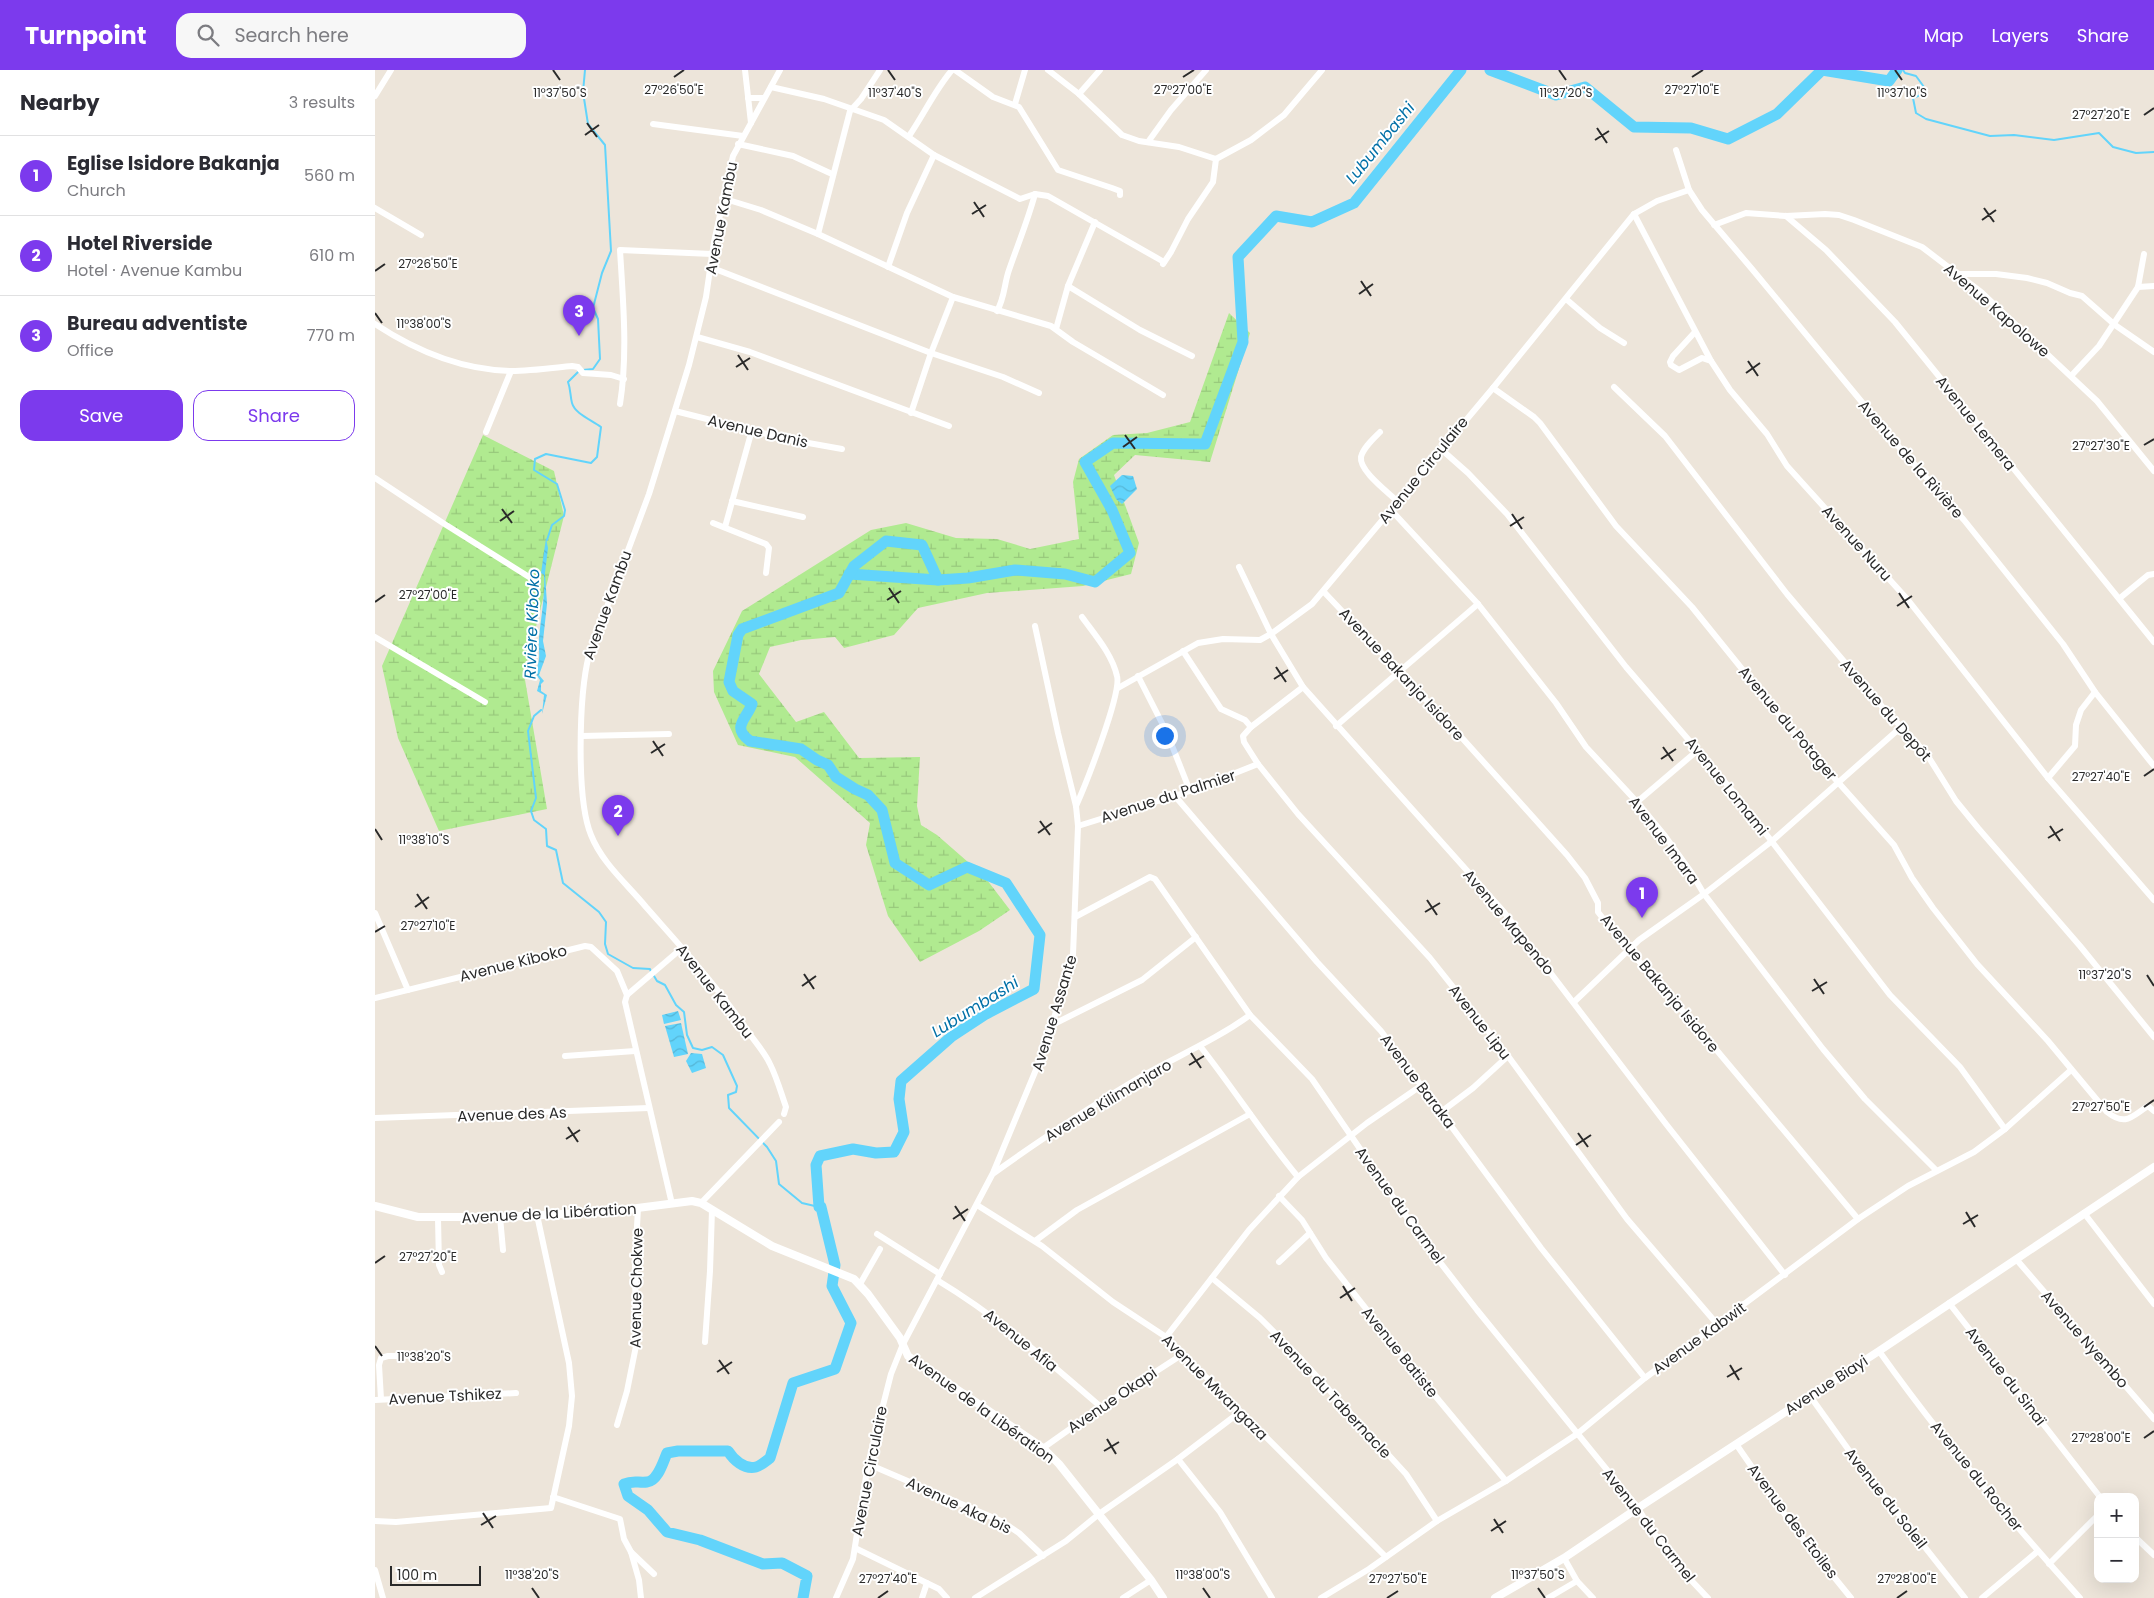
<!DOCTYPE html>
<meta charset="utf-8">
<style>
:root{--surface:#fff;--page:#f7f7f7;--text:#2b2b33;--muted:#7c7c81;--line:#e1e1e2;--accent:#7c3aed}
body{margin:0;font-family:Poppins,sans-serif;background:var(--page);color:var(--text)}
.controls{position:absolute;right:15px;bottom:15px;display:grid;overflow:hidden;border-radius:10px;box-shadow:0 5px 20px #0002}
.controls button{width:45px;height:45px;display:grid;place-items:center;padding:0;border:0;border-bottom:1px solid var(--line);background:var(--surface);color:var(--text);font:25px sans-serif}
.scale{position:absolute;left:15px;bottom:12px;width:91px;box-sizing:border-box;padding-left:5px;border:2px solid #2a2a2a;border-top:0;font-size:14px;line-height:18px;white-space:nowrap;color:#2a2a2a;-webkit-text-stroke:4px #fff;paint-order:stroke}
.you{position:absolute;left:789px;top:665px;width:18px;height:18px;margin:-12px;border:4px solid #fff;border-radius:50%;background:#1a73e8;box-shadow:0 0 0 8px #1a73e833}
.badge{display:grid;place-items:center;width:32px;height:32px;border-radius:50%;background:var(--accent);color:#fff;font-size:16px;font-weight:700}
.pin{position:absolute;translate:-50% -41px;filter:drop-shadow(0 1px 2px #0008)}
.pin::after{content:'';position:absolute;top:26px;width:18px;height:15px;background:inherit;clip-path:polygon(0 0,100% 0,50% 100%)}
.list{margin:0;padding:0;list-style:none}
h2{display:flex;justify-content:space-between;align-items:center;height:65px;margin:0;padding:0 20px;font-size:21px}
h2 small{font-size:16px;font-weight:400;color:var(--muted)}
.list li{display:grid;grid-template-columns:32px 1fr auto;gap:15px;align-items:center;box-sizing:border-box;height:80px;padding:0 20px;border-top:1px solid var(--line)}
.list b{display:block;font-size:19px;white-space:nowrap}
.list p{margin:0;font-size:16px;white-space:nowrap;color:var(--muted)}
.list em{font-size:16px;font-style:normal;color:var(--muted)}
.actions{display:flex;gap:10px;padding:15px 20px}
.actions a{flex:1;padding:11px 0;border:1px solid var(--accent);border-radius:15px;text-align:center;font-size:18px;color:var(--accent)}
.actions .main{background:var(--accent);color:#fff}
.icon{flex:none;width:28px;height:28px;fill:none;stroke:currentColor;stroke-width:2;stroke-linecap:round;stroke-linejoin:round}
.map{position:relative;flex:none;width:1779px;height:1528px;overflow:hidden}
header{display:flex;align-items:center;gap:30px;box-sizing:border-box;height:70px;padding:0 25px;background:var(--accent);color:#fff}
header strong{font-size:24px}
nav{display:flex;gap:28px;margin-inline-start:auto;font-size:18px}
.search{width:350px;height:45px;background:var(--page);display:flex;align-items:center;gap:12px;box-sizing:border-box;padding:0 18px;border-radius:15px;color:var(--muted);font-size:19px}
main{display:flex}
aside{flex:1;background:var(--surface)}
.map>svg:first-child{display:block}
</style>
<header>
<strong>Turnpoint</strong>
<div class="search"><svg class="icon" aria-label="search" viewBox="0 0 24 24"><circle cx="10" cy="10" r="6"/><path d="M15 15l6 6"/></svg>Search here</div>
<nav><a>Map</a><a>Layers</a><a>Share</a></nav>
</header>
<main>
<aside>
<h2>Nearby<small>3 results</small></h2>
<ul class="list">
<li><span class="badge">1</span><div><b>Eglise Isidore Bakanja</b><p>Church</p></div><em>560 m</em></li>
<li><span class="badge">2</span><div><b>Hotel Riverside</b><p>Hotel · Avenue Kambu</p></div><em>610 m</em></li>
<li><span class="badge">3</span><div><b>Bureau adventiste</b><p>Office</p></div><em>770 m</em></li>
</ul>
<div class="actions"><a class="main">Save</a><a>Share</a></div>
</aside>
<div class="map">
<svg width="1779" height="1528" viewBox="0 0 1779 1528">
<defs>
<pattern id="wetland-marsh" width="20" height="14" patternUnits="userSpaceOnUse" patternTransform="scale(1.25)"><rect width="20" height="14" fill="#b0ea90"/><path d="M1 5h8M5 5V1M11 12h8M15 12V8" fill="none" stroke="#98c97c"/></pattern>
<pattern id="water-waves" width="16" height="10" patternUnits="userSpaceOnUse" patternTransform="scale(1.25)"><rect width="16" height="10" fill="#62d4fb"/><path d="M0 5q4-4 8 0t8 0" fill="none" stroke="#55b6d7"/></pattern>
</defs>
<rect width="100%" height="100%" fill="#ede5da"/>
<g fill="url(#wetland-marsh)">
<path d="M854,243L875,263L835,392L760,385L739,405L764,473L756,504L708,516L612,523L543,538L519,565L469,578L460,567L426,570L395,577L384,604L421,652L449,642L484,688L545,687L542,736L546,755L562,765L609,806L635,840L604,861L545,892L513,846L491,775L495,753L420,687L363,675L339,622L338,601L367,541L496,460L531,453L581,468L622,469L655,479L704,469L698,412L704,389L738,365L772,363L815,352Z"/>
<path d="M108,365L179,401L189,446L149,604L172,739L64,761L23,668L7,596Z"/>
</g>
<g fill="url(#water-waves)">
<path d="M747,405L758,406L762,419L747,434L741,429L735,416Z"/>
<path d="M171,468L173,478L170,503L172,534L168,571L171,586L164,605L169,611L166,614V621L172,625L167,644L169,625L162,621L165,610L160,603C167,586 163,583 164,568C166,547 170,527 169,505L166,503Z"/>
<path d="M303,941L306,950L289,954L287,945Z"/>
<path d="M306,953L313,984L299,987L290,956Z"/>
<path d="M316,983L327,984L331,998L317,1003L311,991Z"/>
</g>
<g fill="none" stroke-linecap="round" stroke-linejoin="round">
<g stroke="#62d4fb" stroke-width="2">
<path d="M1528,0L1530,3L1541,6L1549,17L1548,24L1538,28L1541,43L1551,49L1615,66L1639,65L1679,70L1724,63L1738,77L1761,83L1779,82"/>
<path d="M208,300L218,299L225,289L223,249L218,238L227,203L236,181L230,75L213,54L208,22L210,0"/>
<path d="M172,470L177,455L189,446L190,440L182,414L159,400L160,389L171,384L216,393L222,387L226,357C217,350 200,344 197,333C195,326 196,320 193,312L203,302"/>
<path d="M166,640L159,646L153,661L161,728L156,741L159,750L171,759L172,776L181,780L188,813L224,842L231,852L230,874L233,884L258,898L275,899L276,902"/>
<path d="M279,906L282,911L290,915L301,935L309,942L312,965L318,978L327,980L337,977L348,985L362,1016L361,1022L353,1025L354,1038L392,1077L401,1091L404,1114L427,1133L444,1137"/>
</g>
<g stroke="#62d4fb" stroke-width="11">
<path d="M1115,0L1181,25L1210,17L1259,57L1316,58L1353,69L1402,44L1447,0L1514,11L1522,0"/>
<path d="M474,504L563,510"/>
<path d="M428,1528L432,1506L407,1493L388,1494L325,1470L292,1462L273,1440L253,1426L249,1414C258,1410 263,1413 272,1412C283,1411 288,1392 292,1383L303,1381H353C358,1389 369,1400 381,1397C385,1396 391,1391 395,1388L418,1313L460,1299L476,1253L457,1216L460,1195L446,1137H444L441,1095L445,1086L478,1079L501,1083L519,1082L529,1062L524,1029L526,1011L576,967L611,944L659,919L665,865L631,813L592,797L554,815L520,793L507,740L493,725L480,719L461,707L453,695L442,690L426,679L375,671C356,657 371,650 377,634L358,621L354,612L363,565L367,559L464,523L479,496L511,471L547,475L563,510L593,508L640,500L690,504L720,512L755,483L737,440L710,392L738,373L830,374L868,272L863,187L901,146L937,152L979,133L1086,0"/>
</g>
<g stroke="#fff" stroke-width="6">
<path d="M370,0L376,53"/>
<path d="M405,0L358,86L339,172L331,227L314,295L274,424L214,585C204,624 201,729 216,765C227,793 252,814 271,837C307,878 344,918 374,963C381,973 390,983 395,994C402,1008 406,1023 411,1037L409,1044"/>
<path d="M580,0L618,27L644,37L683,100L737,118L745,121V125"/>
<path d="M673,0L704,24L747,65L764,71L804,77L841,89L876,70L909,45L947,0"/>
<path d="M396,17L449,29L509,50L559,85L645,129L660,124L673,126L789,192"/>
<path d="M704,24L725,0"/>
<path d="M0,26L16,0"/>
<path d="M373,28H389"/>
<path d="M640,34L650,0"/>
<path d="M278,54L368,66"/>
<path d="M534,66C549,44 560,20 577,0"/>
<path d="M773,72L796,40L831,0"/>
<path d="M363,74L418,86L457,104"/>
<path d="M1301,80L1314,120L1327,140L1377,199L1524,377L1589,450L1688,574L1720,622L1779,696"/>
<path d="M347,128L386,140L443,164L578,227L676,256L698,272L788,325"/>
<path d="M0,138L46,165"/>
<path d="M1259,144L1336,291"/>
<path d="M1411,146L1451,180L1520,252L1779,572"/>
<path d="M1339,155L1371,143L1411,146L1450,144L1464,145L1479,150L1547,177L1606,222L1722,331L1779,401"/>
<path d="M443,164L475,41L486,29L505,0"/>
<path d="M788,194L796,182L813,149L838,112L841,89"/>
<path d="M335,197L556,283L628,307L664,323"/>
<path d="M513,197L532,143L559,85"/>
<path d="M1584,204H1621L1652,208L1672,213L1695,223L1707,226L1740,255L1779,282"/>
<path d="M693,216L765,260L817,286"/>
<path d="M1763,217L1779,216"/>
<path d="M1191,229L1225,258L1249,273"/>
<path d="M622,241C630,227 629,214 634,200C643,174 653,150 660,124"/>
<path d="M0,254C41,281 86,300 136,301C156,301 177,298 197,296L203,297L208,303L236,305L249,309"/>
<path d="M681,259L693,216L720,152"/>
<path d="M1320,262L1298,286L1295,292L1296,295L1304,300L1327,288L1336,291L1355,320L1392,364L1412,396L1533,530L1673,708L1779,830"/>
<path d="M322,267L375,282L574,356"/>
<path d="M1696,306L1724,276L1763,217L1769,184"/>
<path d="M1239,317L1290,366L1412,524L1510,640L1551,683L1581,731L1603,758L1705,876L1779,967"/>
<path d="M1118,318L1159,347L1165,353L1241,456L1317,537L1413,656L1519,775L1537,808L1558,838L1602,894L1673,971L1732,1042C1751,1057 1757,1046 1773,1036L1779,1041"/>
<path d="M245,334C253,283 248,231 245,180L337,184"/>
<path d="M300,341L411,369L467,379"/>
<path d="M536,343L556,283L578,227"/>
<path d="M111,362L136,301"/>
<path d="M1005,362C998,369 988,378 986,387C984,401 1013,422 1023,432"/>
<path d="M1067,380L1093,403L1132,444L1251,597L1361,725L1515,925L1585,997L1630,1059"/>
<path d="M0,408L68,453L162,512"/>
<path d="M357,431L428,447"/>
<path d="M1016,440L1103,534L1181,633L1211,677L1262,732L1290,766L1316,802L1329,824L1448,979L1490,1029L1561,1100"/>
<path d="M338,453L391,474L394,478L391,503"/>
<path d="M350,457L377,360"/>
<path d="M864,497L896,564L928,617L1129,842L1291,1054L1410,1205"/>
<path d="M949,522L1088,669L1192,785L1210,808L1223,833V842L1241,865L1334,971L1483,1149"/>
<path d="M1745,528L1773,505L1779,504"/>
<path d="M0,567L110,632"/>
<path d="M808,581L846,639L870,650L876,657"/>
<path d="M763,606L792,663L815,721"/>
<path d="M928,617L876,657L868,666L869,672L883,694L923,744L1055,888L1133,986L1252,1149L1342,1254"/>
<path d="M743,618L823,573L848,569L885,570L896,564L937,534L1118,318L1259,144L1282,131L1314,120"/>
<path d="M961,656L1103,534"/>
<path d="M207,666L294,664"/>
<path d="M1673,708L1700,676L1701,655L1706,640L1720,622"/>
<path d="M800,726L942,892L1006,961L1166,1178L1270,1308"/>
<path d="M1262,732L1323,680"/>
<path d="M701,736C710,716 747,623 742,606C737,584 720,565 707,547"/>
<path d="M703,756L815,721L883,694"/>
<path d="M0,843L33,920"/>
<path d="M700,847L775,807L780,809L875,945L937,1009L1047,1169L1102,1240L1263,1438C1282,1471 1305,1500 1333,1528"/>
<path d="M0,928L210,876L216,877L242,901L252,925"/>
<path d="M1199,932L1264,870L1329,824L1397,771L1525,658"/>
<path d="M677,955L767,910L821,867"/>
<path d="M825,976C859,1019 888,1065 923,1107"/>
<path d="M190,986L260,981"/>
<path d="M1066,1042L1098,1018L1133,986"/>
<path d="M0,1048L274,1038"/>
<path d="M619,1103C668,1068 717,1035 769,1005C805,985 842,969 875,945"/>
<path d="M904,1126L927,1150L951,1188L1052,1316L1131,1411"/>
<path d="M326,1133L404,1052"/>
<path d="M297,1134L250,932L252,925L307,878"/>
<path d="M602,1135L667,1176L738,1232L791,1267L1011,1487"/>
<path d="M1709,1143L1779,1234"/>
<path d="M125,1147L128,1180"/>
<path d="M63,1148L64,1195L67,1202"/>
<path d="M502,1164L565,1204"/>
<path d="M660,1171L702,1140L875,1044"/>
<path d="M1641,1189L1779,1349"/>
<path d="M904,1192L935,1163"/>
<path d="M837,1208L885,1248L924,1287L1031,1404L1062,1451"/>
<path d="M562,1210C622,1246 673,1291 726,1337"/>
<path d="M485,1214L505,1179"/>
<path d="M1574,1233L1725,1427"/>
<path d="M791,1267L874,1160L923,1107L992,1053L1047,1015"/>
<path d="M330,1272L335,1201L337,1140"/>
<path d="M1504,1281C1565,1367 1634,1449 1705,1528"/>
<path d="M1435,1326L1478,1386L1590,1528"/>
<path d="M6,1329L4,1295L6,1288L13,1286H29"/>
<path d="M0,1330L141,1323"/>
<path d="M242,1355L252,1321L261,1276L260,1194L263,1138"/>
<path d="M1361,1374L1420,1459L1476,1528"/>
<path d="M668,1378L726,1337L808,1284"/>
<path d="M803,1389L845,1442L897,1528"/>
<path d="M493,1394L626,1451L644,1463L668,1486"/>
<path d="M178,1427L245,1449L249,1469L256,1482L264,1510L266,1528"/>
<path d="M0,1451L21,1452L176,1438L194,1356L197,1326L194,1293L162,1145"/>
<path d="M1760,1467L1779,1485"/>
<path d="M480,1478L564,1519L572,1528"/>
<path d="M256,1482L279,1504"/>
<path d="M1189,1488L1202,1511L1218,1528"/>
<path d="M1674,1494L1723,1445"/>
<path d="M0,1500L8,1528"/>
<path d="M461,1528L478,1489L493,1394L516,1304L528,1274L618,1103L670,978L698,885L703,756L701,736L683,663L660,556"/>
<path d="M547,1528L552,1513"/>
<path d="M600,1528L691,1471L724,1444L803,1389L865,1342"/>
<path d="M748,1528L776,1510"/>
<path d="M946,1528L994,1499L1062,1451L1131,1411L1202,1364L1270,1308L1483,1149L1533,1116L1599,1082L1630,1059L1696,1000"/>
<path d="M1173,1528L1202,1511"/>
<path d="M1607,1528L1663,1481"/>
</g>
<g stroke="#fff" stroke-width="8">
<path d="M0,1136L43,1147H125L231,1142L317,1131L326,1133L397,1176L479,1209L493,1224L525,1268L533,1286L668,1378L684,1394L776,1510L788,1528"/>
<path d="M1120,1528L1189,1488L1263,1438L1504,1281L1779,1097"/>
</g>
</g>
<path fill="none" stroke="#2a2a2a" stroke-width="2" d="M178,0L185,10M513,0L520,10M1184,0L1191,10M1520,0L1527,10M299,7L309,0M808,7L819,0M1317,7L1328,0M1769,45L1779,38M212,53L222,67M1222,58L1232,73M210,65L224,55M1220,70L1234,61M599,132L609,147M1609,138L1619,152M597,144L611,135M1607,150L1621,140M0,201L10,194M986,211L996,226M984,224L998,214M0,243L7,253M363,285L373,300M1373,291L1383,306M361,297L375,288M1371,303L1385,293M750,365L760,379M1769,375L1779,369M748,377L762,367M127,439L137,453M1137,444L1147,459M125,451L139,441M1135,456L1149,447M514,518L524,533M1524,523L1534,538M512,530L526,521M0,532L10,525M1522,536L1537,526M901,597L911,612M899,609L913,600M278,671L288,686M1288,677L1298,691M276,683L290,674M1286,689L1301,679M1769,706L1779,699M665,751L675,765M1675,756L1685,771M0,759L7,770M663,763L677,753M1673,768L1688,759M42,824L52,839M1052,830L1062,845M40,837L54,827M1050,842L1065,833M0,862L10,856M429,904L439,919M1772,905L1779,916M1439,909L1449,924M427,916L441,906M1437,921L1452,912M816,983L826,998M814,995L829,986M1769,1037L1779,1030M193,1057L203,1072M1203,1063L1213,1077M191,1069L205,1060M1201,1075L1216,1065M580,1136L590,1151M1591,1142L1600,1157M578,1149L593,1139M1588,1154L1603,1145M0,1193L10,1186M968,1216L977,1231M965,1228L980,1218M0,1276L7,1286M344,1290L354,1304M1355,1295L1364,1310M342,1302L357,1292M1352,1307L1367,1298M1769,1368L1779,1361M732,1369L741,1384M729,1381L744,1372M108,1443L118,1458M1119,1449L1128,1463M106,1455L121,1446M1116,1461L1131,1451M157,1518L164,1528M828,1518L835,1528M1163,1518L1170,1528M503,1528L513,1521M1012,1528L1023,1521M1522,1528L1532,1521"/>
<g text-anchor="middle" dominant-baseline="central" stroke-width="4" stroke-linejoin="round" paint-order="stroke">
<g font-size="15" fill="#2a2a2a" stroke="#fff">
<text transform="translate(346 148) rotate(-79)">Avenue Kambu</text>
<text transform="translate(1622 240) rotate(41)">Avenue Kapolowe</text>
<text transform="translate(1601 353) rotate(51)">Avenue Lemera</text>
<text transform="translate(383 361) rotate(13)">Avenue Danis</text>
<text transform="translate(1536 389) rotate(49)">Avenue de la Rivière</text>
<text transform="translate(1048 400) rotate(-51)">Avenue Circulaire</text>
<text transform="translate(1482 473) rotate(48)">Avenue Nuru</text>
<text transform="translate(232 535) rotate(-70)">Avenue Kambu</text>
<text transform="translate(1027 604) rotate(47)">Avenue Bakanja Isidore</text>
<text transform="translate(1511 640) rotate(49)">Avenue du Depôt</text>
<text transform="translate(1413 653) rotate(50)">Avenue du Potager</text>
<text transform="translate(1352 716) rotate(51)">Avenue Lomami</text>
<text transform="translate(793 726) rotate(-18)">Avenue du Palmier</text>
<text transform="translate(1289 770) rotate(53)">Avenue Imara</text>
<text transform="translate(1134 852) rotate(50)">Avenue Mapendo</text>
<text transform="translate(138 893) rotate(-14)">Avenue Kiboko</text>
<text transform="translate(1285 913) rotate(50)">Avenue Bakanja Isidore</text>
<text transform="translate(340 921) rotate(52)">Avenue Kambu</text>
<text transform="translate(679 943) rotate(-73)">Avenue Assante</text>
<text transform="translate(1105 952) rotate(52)">Avenue Lipu</text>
<text transform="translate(1043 1011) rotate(53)">Avenue Baraka</text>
<text transform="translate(733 1030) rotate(-31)">Avenue Kilimanjaro</text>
<text transform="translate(137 1044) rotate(-2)">Avenue des As</text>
<text transform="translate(1025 1135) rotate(54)">Avenue du Carmel</text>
<text transform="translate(174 1143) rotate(-3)">Avenue de la Libération</text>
<text transform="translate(261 1218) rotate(-89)">Avenue Chokwe</text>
<text transform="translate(1324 1268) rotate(-36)">Avenue Kabwit</text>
<text transform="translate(1710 1269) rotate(49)">Avenue Nyembo</text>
<text transform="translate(646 1270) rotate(39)">Avenue Afia</text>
<text transform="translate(1025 1282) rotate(51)">Avenue Batiste</text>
<text transform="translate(1631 1306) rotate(52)">Avenue du Sinaï</text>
<text transform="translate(1451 1315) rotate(-33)">Avenue Biayi</text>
<text transform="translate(840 1317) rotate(45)">Avenue Mwangaza</text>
<text transform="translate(956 1324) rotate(47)">Avenue du Tabernacle</text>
<text transform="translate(70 1326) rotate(-3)">Avenue Tshikez</text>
<text transform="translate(737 1330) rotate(-34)">Avenue Okapi</text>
<text transform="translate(607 1338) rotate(36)">Avenue de la Libération</text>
<text transform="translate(494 1401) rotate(-79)">Avenue Circulaire</text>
<text transform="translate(1602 1406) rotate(51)">Avenue du Rocher</text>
<text transform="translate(1511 1428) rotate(52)">Avenue du Soleil</text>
<text transform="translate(584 1435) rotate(25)">Avenue Aka bis</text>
<text transform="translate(1418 1451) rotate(53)">Avenue des Etoiles</text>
<text transform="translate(1274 1455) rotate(52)">Avenue du Carmel</text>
</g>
<g font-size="16" font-style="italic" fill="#0070a7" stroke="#fff">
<text transform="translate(1005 73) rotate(-51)">Lubumbashi</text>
<text transform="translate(157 554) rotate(-88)">Rivière Kiboko</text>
<text transform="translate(600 937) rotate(-32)">Lubumbashi</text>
</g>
</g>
<g font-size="12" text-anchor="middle" fill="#2a2a2a" stroke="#fff" stroke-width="4" stroke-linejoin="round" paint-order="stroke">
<text x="299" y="24">27°26'50"E</text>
<text x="808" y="24">27°27'00"E</text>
<text x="1317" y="24">27°27'10"E</text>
<text x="185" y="27">11°37'50"S</text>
<text x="520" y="27">11°37'40"S</text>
<text x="1191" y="27">11°37'20"S</text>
<text x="1527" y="27">11°37'10"S</text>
<text x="1726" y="49">27°27'20"E</text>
<text x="53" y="198">27°26'50"E</text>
<text x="49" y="258">11°38'00"S</text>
<text x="1726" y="380">27°27'30"E</text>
<text x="53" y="529">27°27'00"E</text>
<text x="1726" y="711">27°27'40"E</text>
<text x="49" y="774">11°38'10"S</text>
<text x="53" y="860">27°27'10"E</text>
<text x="1730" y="909">11°37'20"S</text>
<text x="1726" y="1041">27°27'50"E</text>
<text x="53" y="1191">27°27'20"E</text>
<text x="49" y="1291">11°38'20"S</text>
<text x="1726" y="1372">27°28'00"E</text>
<text x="157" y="1509">11°38'20"S</text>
<text x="828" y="1509">11°38'00"S</text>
<text x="1163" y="1509">11°37'50"S</text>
<text x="513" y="1513">27°27'40"E</text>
<text x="1023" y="1513">27°27'50"E</text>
<text x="1532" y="1513">27°28'00"E</text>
</g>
</svg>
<div class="controls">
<button>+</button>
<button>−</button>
</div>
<div class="scale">100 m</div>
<div class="you"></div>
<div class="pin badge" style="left:1267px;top:848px">1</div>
<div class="pin badge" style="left:243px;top:766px">2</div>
<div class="pin badge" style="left:204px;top:266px">3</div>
</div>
</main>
